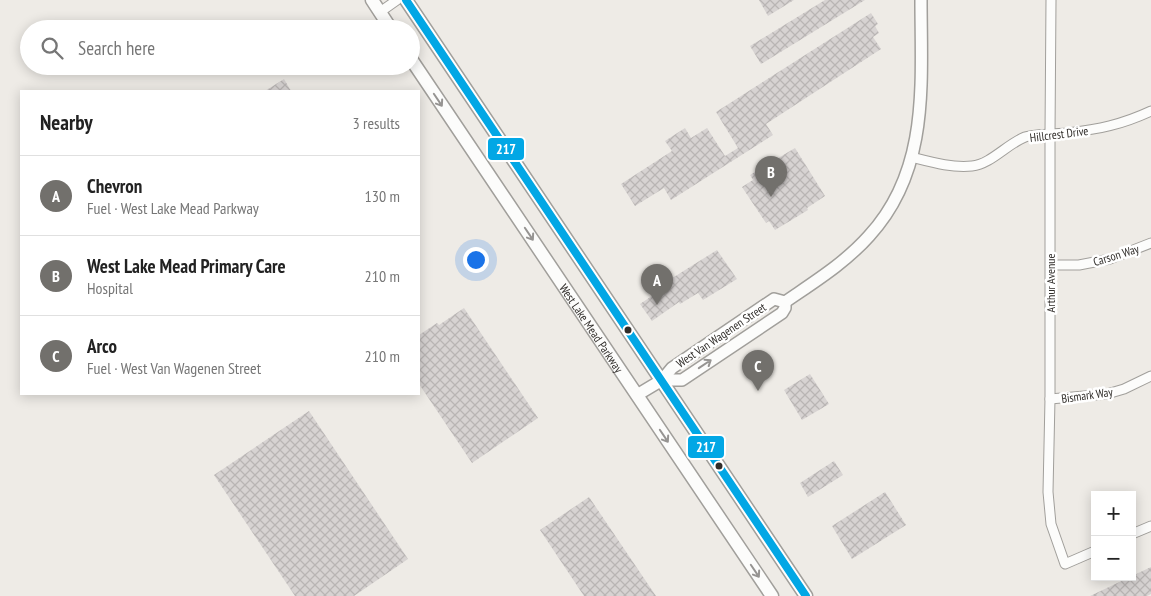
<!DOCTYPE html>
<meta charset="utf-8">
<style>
:root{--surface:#fff;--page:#f2f2f2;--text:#222;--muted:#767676;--line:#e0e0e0;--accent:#72706c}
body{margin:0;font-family:"PT Sans Narrow",sans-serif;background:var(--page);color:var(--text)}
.controls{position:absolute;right:15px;bottom:15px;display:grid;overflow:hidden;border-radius:0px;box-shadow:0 2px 12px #0003}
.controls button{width:45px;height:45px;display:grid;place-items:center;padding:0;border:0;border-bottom:1px solid var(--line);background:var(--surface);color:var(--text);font:25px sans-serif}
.you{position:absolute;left:475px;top:259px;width:18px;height:18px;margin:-12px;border:4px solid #fff;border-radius:50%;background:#1a73e8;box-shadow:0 0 0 8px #1a73e833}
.badge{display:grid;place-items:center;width:32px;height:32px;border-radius:50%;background:var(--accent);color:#fff;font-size:16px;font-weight:700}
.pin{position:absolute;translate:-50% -41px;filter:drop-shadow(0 1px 2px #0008)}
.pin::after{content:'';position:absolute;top:26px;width:18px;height:15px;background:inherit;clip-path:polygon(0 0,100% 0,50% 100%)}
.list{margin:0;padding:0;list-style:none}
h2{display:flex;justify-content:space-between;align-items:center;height:65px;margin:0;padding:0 20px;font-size:21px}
h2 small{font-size:16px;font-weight:400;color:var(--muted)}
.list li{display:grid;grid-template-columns:32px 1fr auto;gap:15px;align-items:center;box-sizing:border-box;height:80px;padding:0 20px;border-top:1px solid var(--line)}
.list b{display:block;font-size:19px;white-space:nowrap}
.list p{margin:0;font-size:16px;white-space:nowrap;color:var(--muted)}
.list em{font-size:16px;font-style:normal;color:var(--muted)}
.icon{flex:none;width:28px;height:28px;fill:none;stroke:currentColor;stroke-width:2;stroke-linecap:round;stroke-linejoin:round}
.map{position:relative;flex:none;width:1151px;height:596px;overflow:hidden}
.search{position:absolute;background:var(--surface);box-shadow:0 2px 12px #0003;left:20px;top:20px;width:400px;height:55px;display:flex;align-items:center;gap:12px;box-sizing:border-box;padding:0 18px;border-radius:28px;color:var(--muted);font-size:19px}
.panel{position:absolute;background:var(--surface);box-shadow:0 2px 12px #0003;left:20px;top:90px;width:400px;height:305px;border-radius:0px}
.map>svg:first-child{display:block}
</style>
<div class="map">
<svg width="1151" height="596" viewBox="0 0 1151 596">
<defs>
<pattern id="building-cross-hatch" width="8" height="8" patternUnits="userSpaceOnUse" patternTransform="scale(1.25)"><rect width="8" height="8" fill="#d7d3d2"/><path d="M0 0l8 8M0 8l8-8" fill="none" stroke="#b9b5b4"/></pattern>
</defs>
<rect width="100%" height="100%" fill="#eeebe6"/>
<g fill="url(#building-cross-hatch)">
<path d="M759,0H794L768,16Z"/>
<path d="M825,0H865L761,64L750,46Z"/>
<path d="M871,13L878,24L875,26L879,33L873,37L881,49L766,124L773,135L671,200L664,188L635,206L621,184L672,151L665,141L685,128L691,138L707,128L725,156L738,148L716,112Z"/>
<path d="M284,79L291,91H265Z"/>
<path d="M795,148L825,196L807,208L808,210L775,230L769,221L766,223L742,187L753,180L750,175Z"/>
<path d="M717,250L737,279L703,300L698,293L680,304L679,302L652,321L640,304L668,285L666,282Z"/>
<path d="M464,308L538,418L472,463L419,384V335L437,323L439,325Z"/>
<path d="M810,374L829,404L802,420L784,390Z"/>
<path d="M309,411L408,559L354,596H295L214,475Z"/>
<path d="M834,461L843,475L808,497L800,483Z"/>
<path d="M885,492L906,525L852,559L832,526Z"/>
<path d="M589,497L656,596H584L540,530Z"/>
<path d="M1151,567V594L1147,596H1090L1130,577H1132V576Z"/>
</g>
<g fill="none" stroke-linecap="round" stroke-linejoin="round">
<defs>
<g id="street">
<path d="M1051,0L1050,134V399L1048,492L1051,524L1065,564L1095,551"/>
<path d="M380,12L397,0"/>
<path d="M911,157C931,162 951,168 972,166C991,164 1007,144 1025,137C1034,134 1056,134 1067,133C1099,129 1121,125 1151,111"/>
<path d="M1051,265H1079L1110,259L1151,243"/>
<path d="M1050,399L1107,394L1124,389L1151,376"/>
<path d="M1132,534L1151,526"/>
</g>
<g id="secondary">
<path d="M662,380H682L782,313L785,308V302"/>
<path d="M637,395L662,380L672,368L774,299L785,302C814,282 845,263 869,236C930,170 921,83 921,0"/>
</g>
<g id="primary">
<path d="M372,0L391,29"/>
<path d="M406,0L806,596"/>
<path id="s1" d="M411,59L772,596"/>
</g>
</defs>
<use href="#street" stroke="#a19f9b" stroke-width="11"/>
<use href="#secondary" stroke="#a19f9b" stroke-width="14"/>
<use href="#primary" stroke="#a19f9b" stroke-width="15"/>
<use href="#street" stroke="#fcfcfb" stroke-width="9"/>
<use href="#secondary" stroke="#fcfcfb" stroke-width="11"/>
<use href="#primary" stroke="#fcfcfb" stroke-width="12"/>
<defs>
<path id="bus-1" d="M406,0L806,596"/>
</defs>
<use href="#bus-1" stroke="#fff" stroke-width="11"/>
<use href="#bus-1" stroke="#02a7e5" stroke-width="8"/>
</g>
<defs><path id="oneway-shaft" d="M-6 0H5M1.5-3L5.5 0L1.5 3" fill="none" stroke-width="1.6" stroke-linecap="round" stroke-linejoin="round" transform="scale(1.25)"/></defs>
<g stroke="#969492">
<use href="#oneway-shaft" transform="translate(438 100) rotate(56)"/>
<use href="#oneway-shaft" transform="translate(529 234) rotate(56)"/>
<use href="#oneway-shaft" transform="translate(705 364) rotate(-34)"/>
<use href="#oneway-shaft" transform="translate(664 436) rotate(56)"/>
<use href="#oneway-shaft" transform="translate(755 571) rotate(56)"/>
</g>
<g fill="#302d2a" stroke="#fff" stroke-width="2">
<circle cx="628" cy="330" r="4.5"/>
<circle cx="719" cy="466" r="4.5"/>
</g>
<g text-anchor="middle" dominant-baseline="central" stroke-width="5" stroke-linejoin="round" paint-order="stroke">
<g font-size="12" fill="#302d2a" stroke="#fff">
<text transform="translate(1059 134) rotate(-7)">Hillcrest Drive</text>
<text transform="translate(1116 255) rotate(-17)">Carson Way</text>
<text transform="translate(1050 283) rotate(-90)">Arthur Avenue</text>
<text stroke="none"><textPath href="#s1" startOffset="324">West Lake Mead Parkway</textPath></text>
<text transform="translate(721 335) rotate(-34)">West Van Wagenen Street</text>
<text transform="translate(1087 395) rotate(-8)">Bismark Way</text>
</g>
</g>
<g stroke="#fff" stroke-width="2">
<rect x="487" y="137" width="38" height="24" rx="5" fill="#02a7e5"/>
<rect x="687" y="435" width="38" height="24" rx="5" fill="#02a7e5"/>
</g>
<g font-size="14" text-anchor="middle" font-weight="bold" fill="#fff">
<text x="506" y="154">217</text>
<text x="706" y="452">217</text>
</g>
</svg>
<div class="controls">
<button>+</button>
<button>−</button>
</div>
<div class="you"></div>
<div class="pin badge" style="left:657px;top:305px">A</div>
<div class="pin badge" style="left:771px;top:197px">B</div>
<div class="pin badge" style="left:758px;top:391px">C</div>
<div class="search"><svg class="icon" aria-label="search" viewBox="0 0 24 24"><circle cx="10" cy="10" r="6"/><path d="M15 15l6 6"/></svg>Search here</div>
<section class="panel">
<h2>Nearby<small>3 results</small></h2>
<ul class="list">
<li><span class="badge">A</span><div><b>Chevron</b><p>Fuel · West Lake Mead Parkway</p></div><em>130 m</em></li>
<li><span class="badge">B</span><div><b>West Lake Mead Primary Care</b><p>Hospital</p></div><em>210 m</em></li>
<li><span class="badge">C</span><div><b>Arco</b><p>Fuel · West Van Wagenen Street</p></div><em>210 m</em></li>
</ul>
</section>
</div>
